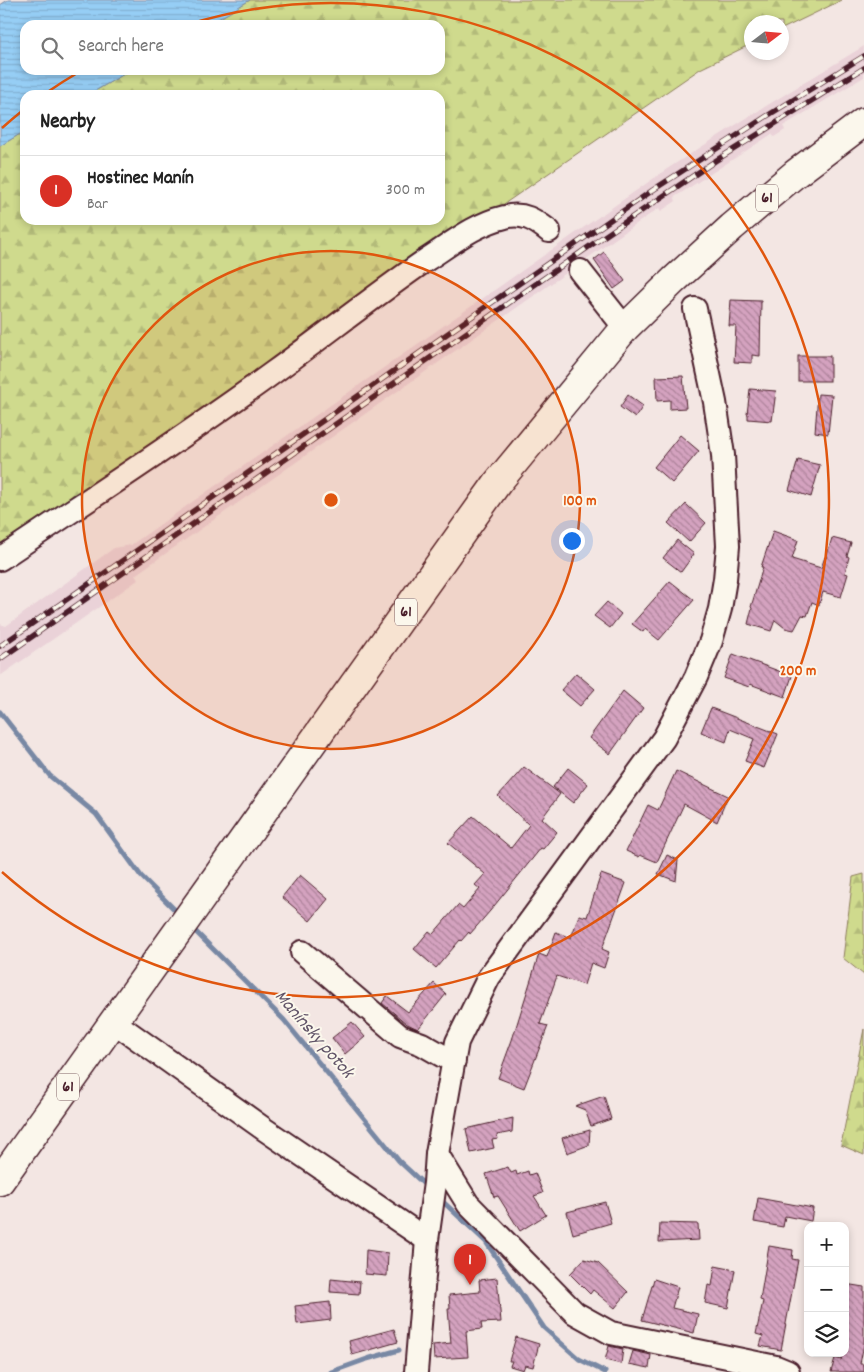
<!DOCTYPE html>
<meta charset="utf-8">
<style>
:root{--surface:#fff;--page:#f2f2f2;--text:#222;--muted:#767676;--line:#e0e0e0;--accent:#d93025}
body{margin:0;font-family:Dekko,sans-serif;background:var(--page);color:var(--text)}
.controls{position:absolute;right:15px;bottom:15px;display:grid;overflow:hidden;border-radius:10px;box-shadow:0 2px 8px #0003}
.controls button{width:45px;height:45px;display:grid;place-items:center;padding:0;border:0;border-bottom:1px solid var(--line);background:var(--surface);color:var(--text);font:25px sans-serif}
.compass{position:absolute;left:744px;top:15px;width:45px;height:45px;border-radius:50%;background:var(--surface);box-shadow:0 2px 8px #0003;rotate:74deg}
.you{position:absolute;left:571px;top:540px;width:18px;height:18px;margin:-12px;border:4px solid #fff;border-radius:50%;background:#1a73e8;box-shadow:0 0 0 8px #1a73e833}
.badge{display:grid;place-items:center;width:32px;height:32px;border-radius:50%;background:var(--accent);color:#fff;font-size:16px;font-weight:700}
.pin{position:absolute;translate:-50% -41px;filter:drop-shadow(0 1px 2px #0008)}
.pin::after{content:'';position:absolute;top:26px;width:18px;height:15px;background:inherit;clip-path:polygon(0 0,100% 0,50% 100%)}
.list{margin:0;padding:0;list-style:none}
h2{display:flex;justify-content:space-between;align-items:center;height:65px;margin:0;padding:0 20px;font-size:21px}
h2 small{font-size:16px;font-weight:400;color:var(--muted)}
.list li{display:grid;grid-template-columns:32px 1fr auto;gap:15px;align-items:center;box-sizing:border-box;height:70px;padding:0 20px;border-top:1px solid var(--line)}
.list b{display:block;font-size:19px;white-space:nowrap}
.list p{margin:0;font-size:16px;white-space:nowrap;color:var(--muted)}
.list em{font-size:16px;font-style:normal;color:var(--muted)}
.icon{flex:none;width:28px;height:28px;fill:none;stroke:currentColor;stroke-width:2;stroke-linecap:round;stroke-linejoin:round}
.map{position:relative;flex:none;width:864px;height:1372px;overflow:hidden}
.search{position:absolute;background:var(--surface);box-shadow:0 2px 8px #0003;left:20px;top:20px;width:425px;height:55px;display:flex;align-items:center;gap:12px;box-sizing:border-box;padding:0 18px;border-radius:15px;color:var(--muted);font-size:19px}
.panel{position:absolute;background:var(--surface);box-shadow:0 2px 8px #0003;left:20px;top:90px;width:425px;height:135px;border-radius:15px}
.map>svg:first-child{display:block}
</style>
<div class="map">
<svg width="864" height="1372" viewBox="0 0 864 1372">
<defs>
<pattern id="forest-firs" width="22" height="20" patternUnits="userSpaceOnUse" patternTransform="scale(1.25)"><rect width="22" height="20" fill="#cfda8d"/><path d="M5 1l3.5 6h-7zM16 11l3.5 6h-7z" fill="#b3bb7a"/></pattern>
<pattern id="water-rules" width="6" height="5" patternUnits="userSpaceOnUse" patternTransform="scale(1.25)"><rect width="6" height="5" fill="#96cef5"/><path d="M0 2.5h6" fill="none" stroke="#83b0d2"/></pattern>
<pattern id="building-back-hatch" width="6" height="6" patternUnits="userSpaceOnUse" patternTransform="scale(1.25)"><rect width="6" height="6" fill="#d4a2bf"/><path d="M-1 5l2 2M0 0l6 6M5-1l2 2" fill="none" stroke="#ae839b"/></pattern>
</defs>
<rect width="100%" height="100%" fill="#f3e6e3"/>
<filter id="ink" filterUnits="userSpaceOnUse"><feTurbulence type="fractalNoise" baseFrequency=".02" numOctaves="2"/><feDisplacementMap in="SourceGraphic" scale="10" xChannelSelector="R" yChannelSelector="G"/><feConvolveMatrix kernelMatrix="1 2 1 2 8 2 1 2 1" color-interpolation-filters="sRGB"/></filter>
<g filter="url(#ink)">
<path fill="#ead2d8" d="M864,46V77L783,126L785,130L774,137L772,134L681,193L674,197L676,201L661,211L659,208L135,575L138,580L0,676V624L6,626L114,548L131,545L667,169L737,124Z"/>
<g fill="url(#forest-firs)" stroke="#8c7c5c">
<path d="M250,0H842L782,29V22H752L751,44L700,69L0,551V146L25,131V220H440V95H88L131,70H440V25H208Z"/>
<path d="M864,874V975L843,958L853,877Z"/>
<path d="M864,1029V1155L841,1145Z"/>
</g>
<path fill="url(#water-rules)" stroke="#7888a4" d="M8,0H250L208,25H25V70H131L88,95H25V131L0,146V5Z"/>
<g fill="none" stroke-linecap="round" stroke-linejoin="round">
<g stroke="#7888a4" stroke-width="5">
<path d="M0,712L50,776L96,814L141,876L180,915"/>
<path d="M191,927L284,1020L399,1161L427,1187"/>
<path d="M439,1198L486,1242L544,1328L579,1359L605,1372"/>
<path d="M331,1372L367,1359L399,1350"/>
</g>
</g>
<g fill="url(#building-back-hatch)" stroke="#4a1f2b">
<path d="M604,252L625,281L614,289L594,260Z"/>
<path d="M731,300L761,301L760,356L752,355V363L734,362L736,326H729Z"/>
<rect x="798" y="356" width="32" height="25"/>
<path d="M683,376L686,408L670,409V400L657,401L656,377Z"/>
<path d="M750,389L776,391L772,421L748,419V414H747Z"/>
<path d="M818,394L832,395L828,434L815,432Z"/>
<path d="M628,395L643,406L635,418L620,407Z"/>
<path d="M680,435L699,451L672,483L654,467Z"/>
<path d="M798,460L820,465L811,497L789,490Z"/>
<path d="M686,504L706,523L689,542L668,523Z"/>
<path d="M773,531L798,540L792,559L821,568L825,557L826,558L832,538L851,543L847,556L849,557L845,573L848,574L841,597L823,592L819,605L812,602L807,616L802,615L794,630L785,628L775,620L771,631L748,624L752,608L751,607L763,567H761Z"/>
<path d="M677,540L694,554L681,572L663,558Z"/>
<path d="M670,581L694,600L659,640L645,629L643,632L632,624Z"/>
<path d="M607,602L621,614L610,628L594,616Z"/>
<path d="M733,654L792,676L785,697L750,684L749,687L724,678Z"/>
<path d="M576,673L595,689L580,706L561,690Z"/>
<path d="M623,691L643,708L610,754L589,738Z"/>
<path d="M711,708L778,734L764,768L745,761L754,739L730,729L726,742L701,732Z"/>
<path d="M524,767L560,794L542,818L557,832L543,849L541,848L490,911L470,934L469,932L461,941L460,940L436,968L414,949L429,931L433,934L458,905L463,909L480,889L475,885L485,874L448,843L473,816L511,848L529,825L498,796Z"/>
<path d="M568,768L588,784L573,803L553,787Z"/>
<path d="M676,771L728,796L717,822L684,804L657,862L640,855L639,857L626,851L648,805L658,810Z"/>
<path d="M667,855L678,860L676,881L658,874Z"/>
<path d="M601,874L626,883L602,949L609,952L604,968L591,963L584,985L557,976L540,1024L548,1026L524,1088L498,1078L512,1040L539,954L547,957L556,932L571,938L579,915L587,917Z"/>
<path d="M300,875L328,899L310,921L282,897Z"/>
<path d="M434,983L446,994L418,1029L407,1024L382,1003L387,996L408,1012Z"/>
<path d="M352,1022L365,1037L345,1054L332,1038Z"/>
<path d="M604,1096L611,1119L591,1126L585,1110L575,1106Z"/>
<path d="M513,1118L512,1132L497,1135L498,1139L492,1140L494,1148L471,1153L466,1129Z"/>
<path d="M590,1130L589,1145L567,1153L562,1138Z"/>
<path d="M508,1167L511,1173L516,1171L517,1175L528,1171L529,1175L535,1173L543,1193L534,1196L546,1215L520,1231L498,1196L494,1197L486,1174Z"/>
<path d="M758,1198L813,1208L811,1221L785,1216L783,1227L754,1222Z"/>
<path d="M605,1202L611,1223L573,1234L567,1212Z"/>
<path d="M660,1223L698,1224L699,1240L659,1242Z"/>
<path d="M769,1246L793,1250L792,1259L798,1260L781,1350L760,1346L763,1336L756,1334L763,1301L760,1300Z"/>
<path d="M366,1250L388,1253L387,1276L365,1274Z"/>
<path d="M584,1259L598,1263L628,1292L615,1308L593,1290L590,1294L570,1274Z"/>
<path d="M715,1266L735,1270L728,1308L705,1303L708,1285L712,1286Z"/>
<path d="M497,1278L501,1322L481,1323L482,1329L466,1331L468,1357L434,1359L433,1345L451,1343L448,1309H450L449,1295L480,1292L479,1280Z"/>
<path d="M331,1279L360,1282L359,1294L330,1292Z"/>
<path d="M654,1279L678,1287L672,1308L698,1314L694,1333L642,1320Z"/>
<path d="M845,1284L864,1287V1344L860,1364H864V1372H831L835,1358L841,1360L843,1353H845Z"/>
<path d="M330,1302L331,1320L297,1324L295,1306Z"/>
<path d="M394,1329L398,1342L352,1355L349,1341Z"/>
<path d="M516,1337L539,1344L533,1367L525,1365L523,1370L510,1366L512,1361H509Z"/>
<path d="M609,1346L623,1349L621,1364L605,1360Z"/>
<path d="M633,1351L651,1355L649,1368L629,1364Z"/>
</g>
<g fill="none" stroke-linecap="round" stroke-linejoin="round">
<defs>
<g id="minor">
<path d="M580,271L625,328"/>
<path d="M0,559C92,497 185,437 274,372C325,335 374,296 426,260C451,244 475,224 505,217C523,212 535,220 549,231"/>
<path d="M302,952L400,1036L422,1044L443,1056L454,1060"/>
<path d="M114,1022L264,1129L427,1240"/>
<path d="M437,1154L468,1204L575,1313L611,1333L776,1367L788,1372"/>
<path d="M416,1372L427,1240L435,1183L437,1154L457,1042L489,977L664,738L696,677L711,641L720,609L725,579L728,546L723,455L715,402L695,309"/>
</g>
<path id="major" d="M0,1181L498,482L625,328L674,280L732,227L795,174L864,122"/>
</defs>
<use href="#minor" stroke="#4a1f2b" stroke-width="26"/>
<use href="#major" stroke="#4a1f2b" stroke-width="31"/>
<use href="#minor" stroke="#fbf7ec" stroke-width="22"/>
<use href="#major" stroke="#fbf7ec" stroke-width="28"/>
<defs>
<g id="rail">
<path d="M0,646L653,190L767,116L864,56"/>
<path d="M0,659L600,239L715,161L864,68"/>
</g>
</defs>
<use href="#rail" stroke="#4a1f2b" stroke-width="5.5"/>
<use href="#rail" stroke="#fbf7ec" stroke-width="4" stroke-dasharray="11" stroke-linecap="butt"/>
</g>
</g>
<circle cx="331" cy="500" r="249" fill="#e0560e" fill-opacity=".12"/>
<g fill="none" stroke="#e0560e" stroke-width="2.5">
<circle cx="331" cy="500" r="249"/>
<path d="M2 128A497 497 0 0 1 22 111M46 93A497 497 0 0 1 79 72M186 25A497 497 0 1 1 2 872"/>
</g>
<g text-anchor="middle" dominant-baseline="central" stroke-width="4" stroke-linejoin="round" paint-order="stroke">
<g fill="#fbf7ec" stroke="#7f6065" stroke-width="1">
<rect x="756" y="184.5" width="22" height="27" rx="4"/>
<rect x="395" y="598.5" width="22" height="27" rx="4"/>
<rect x="57" y="1073.5" width="22" height="27" rx="4"/>
</g>
<g font-size="16" font-weight="bold" fill="#4a1f2b">
<text x="767" y="198">61</text>
<text x="406" y="612">61</text>
<text x="68" y="1087">61</text>
</g>
<g font-size="19" font-style="italic" fill="#615468" stroke="#fbf7ec">
<text transform="translate(313 1035) rotate(49)">Manínsky potok</text>
</g>
</g>
<circle cx="331" cy="500" r="8" fill="#e0560e" stroke="#fbf7ec" stroke-width="2.5"/>
<g font-size="15" text-anchor="middle" font-weight="bold" fill="#e0560e" stroke="#fbf7ec" stroke-width="4" stroke-linejoin="round" paint-order="stroke">
<text x="580" y="505">100 m</text>
<text x="798" y="675">200 m</text>
</g>
</svg>
<div class="controls">
<button>+</button>
<button>−</button>
<button><svg class="icon" aria-label="layers" viewBox="0 0 24 24"><path d="M12 4l9 5-9 5-9-5zM3 14l9 5 9-5"/></svg></button>
</div>
<svg class="compass" viewBox="-18 -18 36 36"><path d="M0-13l5 13h-10z" fill="#e53935"/><path d="M0 13l5-13h-10z" fill="#767676"/></svg>
<div class="you"></div>
<div class="pin badge" style="left:470px;top:1285px">1</div>
<div class="search"><svg class="icon" aria-label="search" viewBox="0 0 24 24"><circle cx="10" cy="10" r="6"/><path d="M15 15l6 6"/></svg>Search here</div>
<section class="panel">
<h2>Nearby<small></small></h2>
<ul class="list">
<li><span class="badge">1</span><div><b>Hostinec Manín</b><p>Bar</p></div><em>300 m</em></li>
</ul>
</section>
</div>
